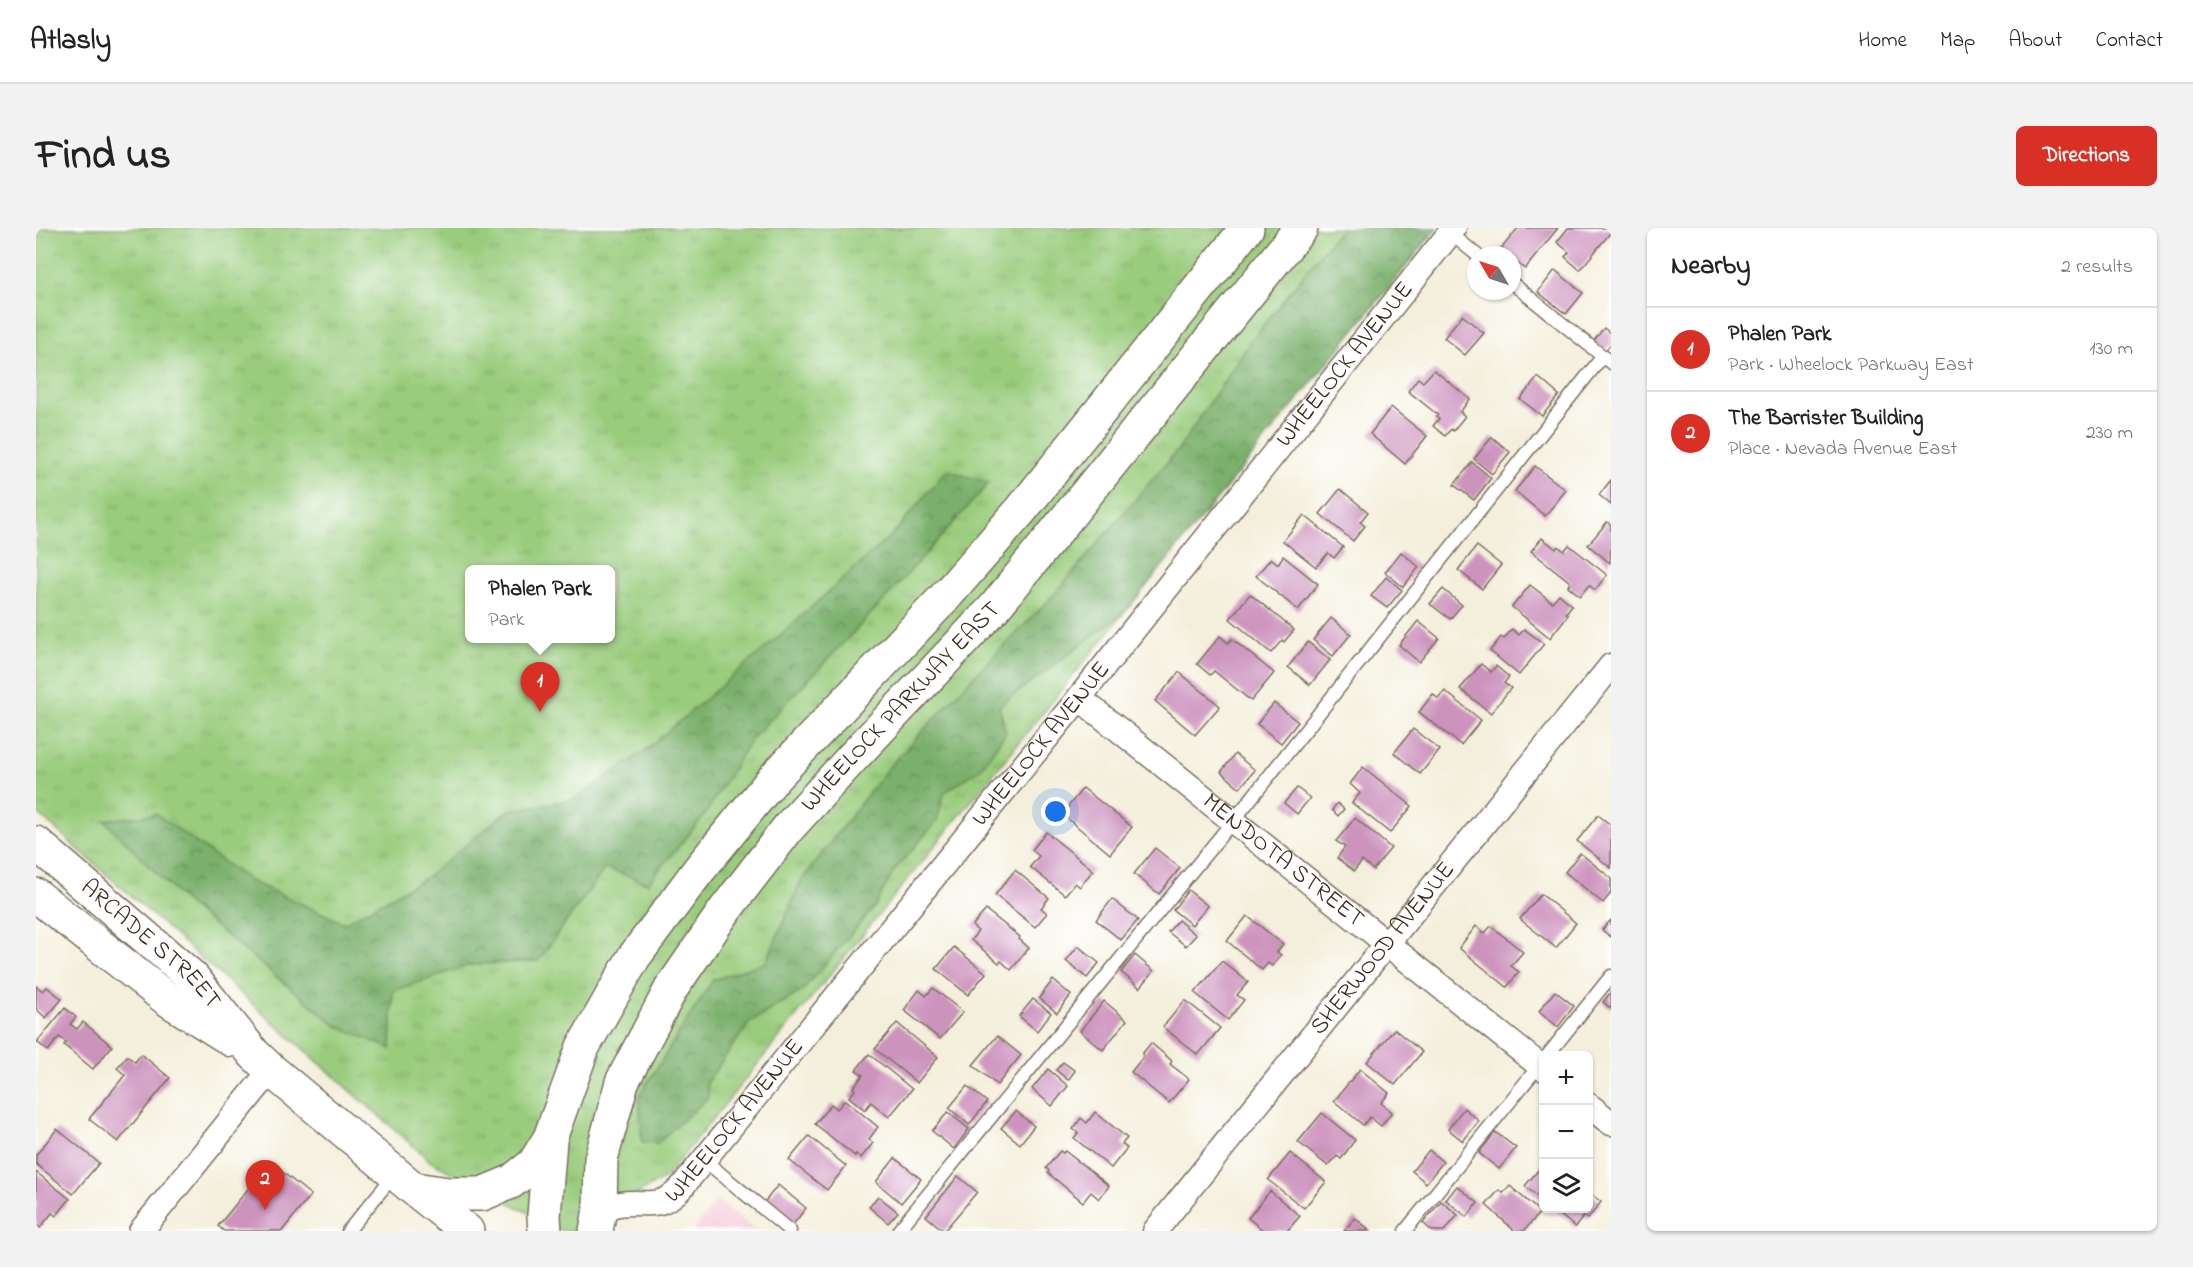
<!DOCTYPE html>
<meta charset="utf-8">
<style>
:root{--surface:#fff;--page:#f2f2f2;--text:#222;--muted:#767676;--line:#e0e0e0;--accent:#d93025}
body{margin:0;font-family:"Indie Flower",sans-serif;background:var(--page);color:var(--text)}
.controls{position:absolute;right:18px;bottom:18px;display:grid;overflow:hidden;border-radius:9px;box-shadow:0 2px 4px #0004}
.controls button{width:54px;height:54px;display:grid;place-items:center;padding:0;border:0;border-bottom:2px solid var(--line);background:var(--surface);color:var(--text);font:30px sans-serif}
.compass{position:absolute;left:1431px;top:18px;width:54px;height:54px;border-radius:50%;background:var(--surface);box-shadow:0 2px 4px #0004;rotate:309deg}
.you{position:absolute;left:1020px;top:584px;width:21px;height:21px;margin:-15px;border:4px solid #fff;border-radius:50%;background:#1a73e8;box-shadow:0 0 0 9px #1a73e833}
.badge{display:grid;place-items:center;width:39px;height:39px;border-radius:50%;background:var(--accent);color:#fff;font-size:20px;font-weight:700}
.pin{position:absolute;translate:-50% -50px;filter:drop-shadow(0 2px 3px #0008)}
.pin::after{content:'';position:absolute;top:32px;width:21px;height:18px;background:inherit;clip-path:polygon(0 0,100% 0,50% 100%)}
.popup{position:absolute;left:429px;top:337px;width:150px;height:78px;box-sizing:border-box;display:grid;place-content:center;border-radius:9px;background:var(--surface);filter:drop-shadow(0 2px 4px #0005);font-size:20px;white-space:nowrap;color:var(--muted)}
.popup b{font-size:22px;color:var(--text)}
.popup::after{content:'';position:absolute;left:50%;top:100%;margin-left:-12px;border:12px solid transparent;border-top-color:var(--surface)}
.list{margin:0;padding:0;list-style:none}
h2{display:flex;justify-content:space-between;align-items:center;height:78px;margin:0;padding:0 24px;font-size:26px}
h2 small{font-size:20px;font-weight:400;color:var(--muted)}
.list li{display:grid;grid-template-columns:39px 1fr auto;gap:18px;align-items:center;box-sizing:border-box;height:84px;padding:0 24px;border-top:2px solid var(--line)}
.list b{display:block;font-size:22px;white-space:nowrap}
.list p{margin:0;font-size:20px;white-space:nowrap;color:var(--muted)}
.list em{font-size:20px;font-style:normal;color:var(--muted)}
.icon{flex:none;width:33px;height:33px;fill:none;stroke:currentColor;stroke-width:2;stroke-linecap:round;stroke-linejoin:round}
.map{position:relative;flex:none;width:1575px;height:1003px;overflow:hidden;border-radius:9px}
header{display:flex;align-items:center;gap:36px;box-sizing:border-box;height:84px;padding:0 30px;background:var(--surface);border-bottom:2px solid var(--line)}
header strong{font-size:28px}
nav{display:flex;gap:33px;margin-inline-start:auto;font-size:21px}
.intro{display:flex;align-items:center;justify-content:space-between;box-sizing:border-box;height:144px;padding:0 36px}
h1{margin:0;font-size:42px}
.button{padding:15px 27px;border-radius:9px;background:var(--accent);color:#fff;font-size:21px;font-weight:700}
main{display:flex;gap:36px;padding:0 36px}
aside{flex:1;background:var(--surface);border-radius:9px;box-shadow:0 2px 4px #0004}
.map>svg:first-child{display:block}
</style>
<header>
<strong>Atlasly</strong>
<nav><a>Home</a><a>Map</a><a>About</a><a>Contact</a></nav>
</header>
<div class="intro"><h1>Find us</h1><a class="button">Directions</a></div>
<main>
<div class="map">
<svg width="1575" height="1003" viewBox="0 0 1575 1003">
<defs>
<pattern id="grass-tufts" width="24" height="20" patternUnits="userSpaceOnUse" patternTransform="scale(1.5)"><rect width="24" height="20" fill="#99cc7c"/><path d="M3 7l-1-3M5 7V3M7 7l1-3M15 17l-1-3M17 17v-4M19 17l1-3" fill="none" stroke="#85af6b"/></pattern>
<pattern id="forest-crowns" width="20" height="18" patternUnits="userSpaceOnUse" patternTransform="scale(1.5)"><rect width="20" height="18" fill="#7ab06c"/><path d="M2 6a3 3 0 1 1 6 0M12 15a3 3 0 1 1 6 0" fill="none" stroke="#658f58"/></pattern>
</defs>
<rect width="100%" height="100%" fill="#fff"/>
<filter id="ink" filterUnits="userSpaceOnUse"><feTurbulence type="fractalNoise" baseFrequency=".0167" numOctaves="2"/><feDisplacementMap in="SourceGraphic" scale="12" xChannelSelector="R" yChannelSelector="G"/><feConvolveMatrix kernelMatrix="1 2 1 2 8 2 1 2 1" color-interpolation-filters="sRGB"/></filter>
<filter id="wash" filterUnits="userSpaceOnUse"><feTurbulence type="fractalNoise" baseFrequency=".008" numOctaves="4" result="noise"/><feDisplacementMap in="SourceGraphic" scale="24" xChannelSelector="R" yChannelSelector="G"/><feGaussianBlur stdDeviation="1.35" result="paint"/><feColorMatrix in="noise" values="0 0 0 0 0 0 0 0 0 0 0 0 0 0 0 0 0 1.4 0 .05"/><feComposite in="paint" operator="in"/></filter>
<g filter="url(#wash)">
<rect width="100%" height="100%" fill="#f4efdc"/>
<path fill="#f5cfd9" d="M681,972L720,1003H656Z"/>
<path fill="url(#grass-tufts)" stroke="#6a7b4d" stroke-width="1.5" fill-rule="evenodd" d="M0,0H1401L629,950L537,1003H527L395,934L0,584ZM434,342H574V410H434Z"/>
<g fill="url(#forest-crowns)" stroke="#5a6d45" stroke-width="1.5">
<path d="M1305,0H1401L1090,383L963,478L970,504L945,540L908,565L901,593L858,643L839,678L766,763L714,794L671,854L672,870L621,915L606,914L603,868L677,752L730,734L765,653L851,541L939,447L1017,368L1145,218L1214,114Z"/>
<path d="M911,242L953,255L850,370L713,514L668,588L612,655L569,640L502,733L434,737L357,763L355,821L301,798L148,673L68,592L120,586L214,653L308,695L393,648L471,583L539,571L606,525L732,418L857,306Z"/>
</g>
<g id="blocks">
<g fill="#cc93bd">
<path d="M1482,0H1522L1489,41L1476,31V27H1471L1464,22Z"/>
<path d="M1532,0H1575V4L1544,42L1529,29L1533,24L1521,14Z"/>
<path d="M1519,42L1547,65L1530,86L1502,64Z"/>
<path d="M1426,87L1448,105L1429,127L1408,110Z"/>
<path d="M1568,100L1575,106V116L1568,124L1556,115Z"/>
<path d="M1398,142L1434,171L1424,184L1429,188L1417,203L1415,201L1409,208L1397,198L1403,191L1400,189L1402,187L1372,163L1382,150L1387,154Z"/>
<path d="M1502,149L1523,167L1506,188L1484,171Z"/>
<path d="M1355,179L1391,208L1369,236L1334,206Z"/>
<path d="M1456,209L1474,224L1456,246L1438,231Z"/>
<path d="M1436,234L1455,250L1438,272L1418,257Z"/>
<path d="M1499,238L1530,262L1509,288L1479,263Z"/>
<path d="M1575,252V277L1563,267Z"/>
<path d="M1304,261L1332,284L1324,294L1329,298L1317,313L1284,286Z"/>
<path d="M1268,287L1307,319L1298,330L1292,325L1280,339L1247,313Z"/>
<path d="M1571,294L1575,297L1574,335L1552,317Z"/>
<path d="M1506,310L1520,321L1522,318L1528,323L1533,317L1571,347L1559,362L1553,357L1544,368L1532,358L1534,354L1495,323Z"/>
<path d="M1441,318L1465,337L1446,361L1422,342Z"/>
<path d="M1365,324L1383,339L1367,359L1349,344Z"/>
<path d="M1247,328L1282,356L1262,382L1220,348L1235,330L1242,336Z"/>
<path d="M1350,349L1366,362L1351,380L1335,368Z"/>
<path d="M1494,357L1516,374L1523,366L1536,377L1530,385L1532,387L1514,410L1476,379Z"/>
<path d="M1407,361L1426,377L1414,391L1394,376Z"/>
<path d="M1214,366L1258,402L1248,414L1246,412L1235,425L1194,391Z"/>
<path d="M1295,390L1315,406L1297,428L1277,412Z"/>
<path d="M1382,393L1403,410L1383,434L1363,417Z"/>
<path d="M1476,401L1483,407L1488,401L1508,416L1483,447L1454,423L1465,409L1468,411Z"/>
<path d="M1184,408L1192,415L1196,411L1238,445L1215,473L1178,443L1174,447L1161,436Z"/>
<path d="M1272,414L1294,432L1274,457L1252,439Z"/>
<path d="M1445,436L1455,444L1460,438L1473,449L1468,455L1475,460L1455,485L1424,461Z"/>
<path d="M1143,444L1184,478L1159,507L1119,473Z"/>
<path d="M1409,463L1445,492L1425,517L1383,484L1397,466L1402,471Z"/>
<path d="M1238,475L1262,494L1245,515L1221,496Z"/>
<path d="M1377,501L1404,522L1384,546L1358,525Z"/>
<path d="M1199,526L1219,542L1204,560L1185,544Z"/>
<path d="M1327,539L1376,578L1354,605L1316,575L1324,565L1314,556Z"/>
<path d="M1047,560L1096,599L1074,626L1026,586Z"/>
<path d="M1261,560L1274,570L1261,586L1248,575Z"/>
<path d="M1301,575L1308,581L1302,588L1296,582Z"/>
<path d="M1562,587L1575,597V640L1541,613Z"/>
<path d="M1319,590L1355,620L1337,642L1326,633L1318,643L1301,630L1309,619L1300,613Z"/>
<path d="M1010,604L1057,642L1044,659L1039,655L1029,667L994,639L1003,628L996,622Z"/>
<path d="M1119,620L1144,640L1123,666L1098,646Z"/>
<path d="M1544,625L1575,650V665L1567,675L1529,644Z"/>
<path d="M979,642L1013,670L1005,680L1011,685L999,699L959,667Z"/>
<path d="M1152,662L1172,678L1156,697L1137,682Z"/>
<path d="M1505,666L1540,695L1520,720L1484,691Z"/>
<path d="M1076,671L1102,692L1085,712L1060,692Z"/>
<path d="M950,682L984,709L983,711L993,720L975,742L965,733L963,735L935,712L942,703L936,698Z"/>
<path d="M1211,688L1247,716L1241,724L1245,727L1236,738L1232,735L1226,742L1191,713Z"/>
<path d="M1142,692L1160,707L1150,718L1132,704Z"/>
<path d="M1575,692V709L1566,702Z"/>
<path d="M1440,698L1449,705L1455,698L1487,724L1475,738L1483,744L1471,759L1423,720Z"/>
<path d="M1042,718L1063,735L1051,750L1030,733Z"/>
<path d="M918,719L950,745L932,767L900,741Z"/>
<path d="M1099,727L1118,743L1104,760L1085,744Z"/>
<path d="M1186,733L1212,754L1201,767L1208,772L1192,792L1159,765Z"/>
<path d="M1017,752L1035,767L1021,785L1003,770Z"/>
<path d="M0,758L7,763L11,759L26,771L10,790L0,781Z"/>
<path d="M897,760L927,784L904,811L868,782L883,762L890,768Z"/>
<path d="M1519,763L1538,778L1522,799L1503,783Z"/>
<path d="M1575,764V781L1567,774Z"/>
<path d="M997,771L1015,785L1001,803L983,788Z"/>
<path d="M1149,772L1184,800L1162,827L1127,799Z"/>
<path d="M1068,773L1091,792L1067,822L1044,803Z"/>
<path d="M29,780L40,789L34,796L41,801L47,794L76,818L57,841L28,817L30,814L23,809L12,823L1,814Z"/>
<path d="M861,795L902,829L881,855L839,821Z"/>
<path d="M1358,801L1386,824L1359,857L1331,834Z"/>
<path d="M961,808L985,827L961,857L937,837Z"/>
<path d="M1115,815L1136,833L1134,836L1153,851L1133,875L1095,844L1108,828L1106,826Z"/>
<path d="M105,826L134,850L82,914L53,891L89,847L81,840L91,828L99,834Z"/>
<path d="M833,826L876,861L853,889L835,874L829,882L813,869L819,862L817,860L827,847L820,842Z"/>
<path d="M1027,834L1039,843L1032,852L1020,842Z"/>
<path d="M1012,841L1032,858L1016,878L996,861Z"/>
<path d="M1324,841L1353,865L1345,875L1356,884L1345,898L1334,889L1327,897L1298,873Z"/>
<path d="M931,858L951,874L933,897L913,880Z"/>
<path d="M809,872L842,899L833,911L837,915L825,930L820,926L819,928L779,896L795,876L801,881Z"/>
<path d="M1428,880L1443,893L1427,913L1412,901Z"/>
<path d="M980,883L998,898L984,916L965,900Z"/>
<path d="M912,884L933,901L918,921L896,903Z"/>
<path d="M1059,884L1091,910L1086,916L1091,920L1075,940L1038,910L1042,905L1037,901L1045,890L1051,895Z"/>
<path d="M1286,885L1319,912L1305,931L1301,928L1292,938L1262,914Z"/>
<path d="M21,901L63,935L37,966L0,936V927Z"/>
<path d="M1459,904L1480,920L1463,941L1443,925Z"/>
<path d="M773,908L810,938L791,962L753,932Z"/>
<path d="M1393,922L1407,934L1390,955L1376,943Z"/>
<path d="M1024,923L1027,925L1029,923L1073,958L1063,971L1055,964L1047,974L1012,945L1013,943L1010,940Z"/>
<path d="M1254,925L1290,954L1268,980L1232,952Z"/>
<path d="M859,930L885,951L865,975L840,954Z"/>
<path d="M234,934L275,967L246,1003H188L182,998Z"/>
<path d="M1508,935V974L1489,958Z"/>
<path d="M0,944L34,971L20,988L16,985L4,1000L0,997Z"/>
<path d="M922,948L941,964L908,1003L890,988Z"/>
<path d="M742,957L770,980L755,999L727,976Z"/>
<path d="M1421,958L1442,975L1431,989L1410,972Z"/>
<path d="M1474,958L1504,984L1488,1003H1479L1450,977L1463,962L1467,965Z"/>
<path d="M1234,963L1264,988L1251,1003H1228L1212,990Z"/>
<path d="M1552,964L1565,974L1552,991L1548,988L1539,999L1516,980H1552Z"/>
<path d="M842,968L862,984L852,995L833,979Z"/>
<path d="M1405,973L1422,987L1408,1003H1396L1387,995Z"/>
<path d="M1319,990L1335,1003H1308Z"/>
</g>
</g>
</g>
<g filter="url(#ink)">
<use href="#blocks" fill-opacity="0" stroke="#7c6f60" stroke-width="1.5"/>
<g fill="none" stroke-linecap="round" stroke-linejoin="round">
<defs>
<g id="lane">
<path d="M1414,5L1441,27"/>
<path d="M1476,55L1575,135"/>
<path d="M1511,828L1575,748"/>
<path d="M668,932L754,1003"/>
<path d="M312,1003L359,946"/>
<path d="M862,1003L1210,577L1567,128"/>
<path d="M1369,1003L1506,834"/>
</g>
<g id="street">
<path id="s1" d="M1043,470L1508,841"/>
<path d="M1552,877L1575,895"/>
<path id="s2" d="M564,981C570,980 577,977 583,976C610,972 623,983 645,960L1043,470L1418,0"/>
<path d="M105,1003L235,842"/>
<path id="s3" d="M1119,1003L1575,438"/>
</g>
<g id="secondary">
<path d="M378,961L413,966H446L475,954L498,936L514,910L547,819L598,729L662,643L738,550L909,369L986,281L1211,0"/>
<path d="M509,1003L508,988L514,912"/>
<path id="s4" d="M560,1003L564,981L565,931L586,854L635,761L689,682L753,599L817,529L959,379L1265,0"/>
</g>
<g id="primary">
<path id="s5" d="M0,615L157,750L218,826L235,842L378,961L431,1003"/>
<path d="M0,667L131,771L196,812"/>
</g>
</defs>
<use href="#lane" stroke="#7c6f60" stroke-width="15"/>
<use href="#street" stroke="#7c6f60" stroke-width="27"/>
<use href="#secondary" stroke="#7c6f60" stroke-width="36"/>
<use href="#primary" stroke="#7c6f60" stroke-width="36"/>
<use href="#lane" stroke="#fff" stroke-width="12"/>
<use href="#street" stroke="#fff" stroke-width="24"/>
<use href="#secondary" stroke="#fff" stroke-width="33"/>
<use href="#primary" stroke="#fff" stroke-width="33"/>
</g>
</g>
<g text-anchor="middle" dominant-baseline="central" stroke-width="6" stroke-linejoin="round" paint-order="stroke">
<g font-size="24" fill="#3b2a1e" stroke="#fff">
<text stroke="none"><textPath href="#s2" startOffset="1144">WHEELOCK AVENUE</textPath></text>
<text stroke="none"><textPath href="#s4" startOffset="622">WHEELOCK PARKWAY EAST</textPath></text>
<text stroke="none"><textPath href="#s2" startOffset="658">WHEELOCK AVENUE</textPath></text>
<text stroke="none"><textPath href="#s1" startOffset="261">MENDOTA STREET</textPath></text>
<text stroke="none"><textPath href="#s5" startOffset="153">ARCADE STREET</textPath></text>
<text stroke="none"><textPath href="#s3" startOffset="363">SHERWOOD AVENUE</textPath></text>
<text stroke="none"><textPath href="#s2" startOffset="172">WHEELOCK AVENUE</textPath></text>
</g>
</g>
</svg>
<div class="controls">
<button>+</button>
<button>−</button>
<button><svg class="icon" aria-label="layers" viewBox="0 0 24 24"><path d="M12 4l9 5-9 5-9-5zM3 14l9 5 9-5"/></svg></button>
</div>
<svg class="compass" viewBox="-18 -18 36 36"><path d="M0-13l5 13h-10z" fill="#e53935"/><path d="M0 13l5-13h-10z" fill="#767676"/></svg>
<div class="you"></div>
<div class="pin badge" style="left:504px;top:484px">1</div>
<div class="popup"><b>Phalen Park</b>Park</div>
<div class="pin badge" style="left:229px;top:982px">2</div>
</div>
<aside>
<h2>Nearby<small>2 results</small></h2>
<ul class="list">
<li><span class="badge">1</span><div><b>Phalen Park</b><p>Park · Wheelock Parkway East</p></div><em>130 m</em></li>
<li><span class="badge">2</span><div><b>The Barrister Building</b><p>Place · Nevada Avenue East</p></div><em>230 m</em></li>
</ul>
</aside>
</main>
